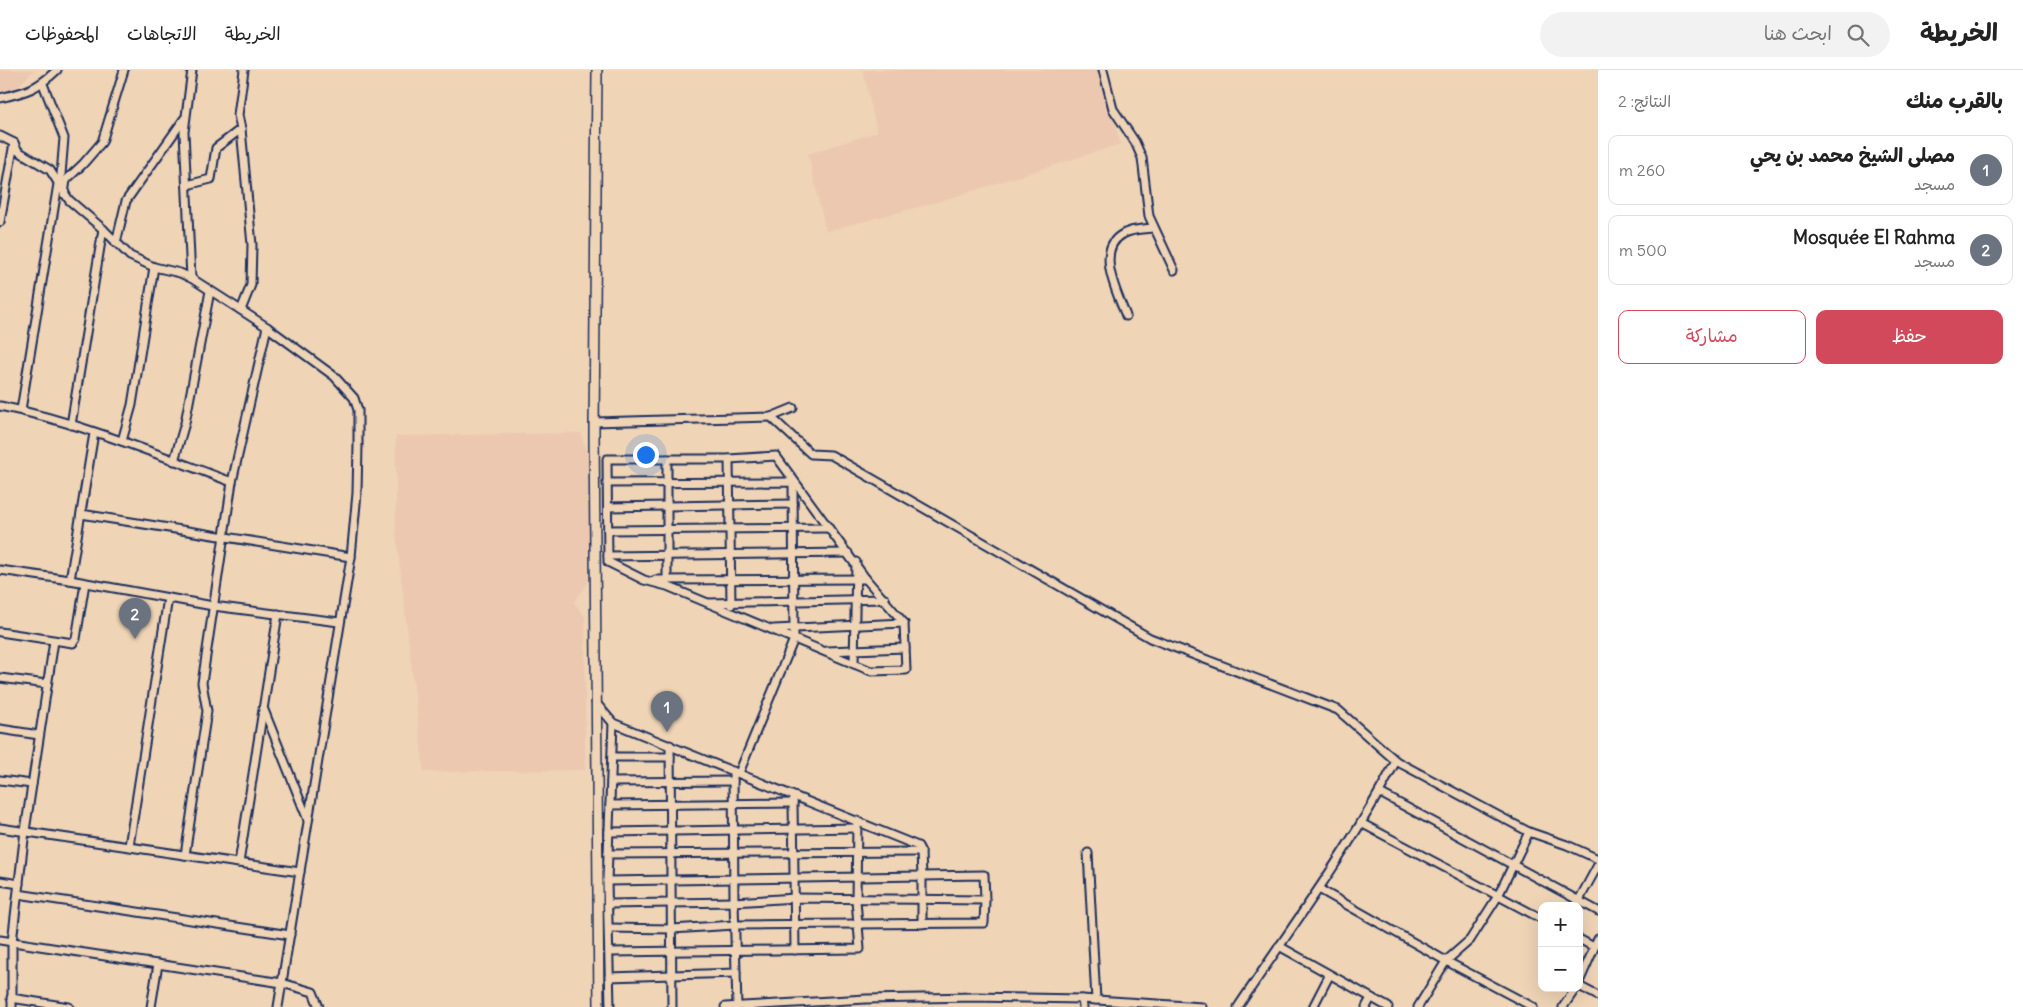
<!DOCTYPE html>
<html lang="ar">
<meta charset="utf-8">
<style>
:root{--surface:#fff;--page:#f2f2f2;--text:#222;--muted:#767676;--line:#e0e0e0;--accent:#d1495b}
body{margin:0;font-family:Delius,"Playpen Sans Arabic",sans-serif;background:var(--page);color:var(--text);direction:rtl}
.controls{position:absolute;right:15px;bottom:15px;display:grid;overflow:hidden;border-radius:10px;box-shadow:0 5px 20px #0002}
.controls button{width:45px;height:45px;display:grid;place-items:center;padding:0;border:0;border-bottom:1px solid var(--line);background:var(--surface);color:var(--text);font:25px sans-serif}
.you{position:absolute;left:645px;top:384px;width:18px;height:18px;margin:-12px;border:4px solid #fff;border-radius:50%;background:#1a73e8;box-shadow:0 0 0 8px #1a73e833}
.badge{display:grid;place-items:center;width:32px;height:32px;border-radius:50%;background:var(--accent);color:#fff;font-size:16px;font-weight:700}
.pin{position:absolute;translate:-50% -41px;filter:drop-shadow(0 1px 2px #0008)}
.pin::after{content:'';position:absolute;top:26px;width:18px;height:15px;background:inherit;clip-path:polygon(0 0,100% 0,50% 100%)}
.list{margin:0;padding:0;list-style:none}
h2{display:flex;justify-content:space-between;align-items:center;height:65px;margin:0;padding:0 20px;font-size:21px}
h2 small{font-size:16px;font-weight:400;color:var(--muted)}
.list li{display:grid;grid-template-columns:32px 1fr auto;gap:15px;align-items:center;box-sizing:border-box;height:70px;margin:0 10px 10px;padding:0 10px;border:1px solid var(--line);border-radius:10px}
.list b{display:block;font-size:19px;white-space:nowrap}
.list p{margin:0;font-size:16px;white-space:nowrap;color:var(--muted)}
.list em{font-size:16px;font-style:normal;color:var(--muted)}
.actions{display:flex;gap:10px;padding:15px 20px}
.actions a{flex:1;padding:11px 0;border:1px solid var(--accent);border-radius:10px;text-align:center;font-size:18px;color:var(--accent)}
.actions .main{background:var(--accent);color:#fff}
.icon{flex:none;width:28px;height:28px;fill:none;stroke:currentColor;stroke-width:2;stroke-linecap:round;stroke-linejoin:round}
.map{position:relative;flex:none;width:1598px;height:937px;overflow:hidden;direction:ltr}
header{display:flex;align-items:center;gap:30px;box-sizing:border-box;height:70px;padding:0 25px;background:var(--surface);border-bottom:1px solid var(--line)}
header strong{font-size:24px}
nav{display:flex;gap:28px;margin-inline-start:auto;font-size:18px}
.search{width:350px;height:45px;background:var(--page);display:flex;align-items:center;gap:12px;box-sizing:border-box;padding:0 18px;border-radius:28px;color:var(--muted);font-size:19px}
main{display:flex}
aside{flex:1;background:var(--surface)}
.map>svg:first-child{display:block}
</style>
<header>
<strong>الخريطة</strong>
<div class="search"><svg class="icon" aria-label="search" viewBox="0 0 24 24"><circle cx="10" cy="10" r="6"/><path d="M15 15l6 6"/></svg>ابحث هنا</div>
<nav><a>الخريطة</a><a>الاتجاهات</a><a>المحفوظات</a></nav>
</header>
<main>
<aside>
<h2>بالقرب منك<small>النتائج: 2</small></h2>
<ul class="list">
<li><span class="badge" style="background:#6b7280">1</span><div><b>مصلى الشيخ محمد بن يحي</b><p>مسجد</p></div><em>260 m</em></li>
<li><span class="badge" style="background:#6b7280">2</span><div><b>Mosquée El Rahma</b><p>مسجد</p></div><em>500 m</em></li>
</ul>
<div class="actions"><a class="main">حفظ</a><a>مشاركة</a></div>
</aside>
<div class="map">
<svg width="1598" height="937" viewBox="0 0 1598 937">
<rect width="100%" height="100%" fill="#efd4b6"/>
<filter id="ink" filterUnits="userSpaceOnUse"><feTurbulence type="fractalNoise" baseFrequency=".02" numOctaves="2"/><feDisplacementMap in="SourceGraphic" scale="10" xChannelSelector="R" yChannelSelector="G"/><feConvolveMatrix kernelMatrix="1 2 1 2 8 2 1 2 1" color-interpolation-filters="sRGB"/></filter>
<g filter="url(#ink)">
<g fill="#ecc8b0">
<path d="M0,0H34L13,21L0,24Z"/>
<path d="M863,0H1102L1120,74L934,133L826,161L808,84L877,62Z"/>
<path d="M581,363L583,372L590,385L588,513L574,532L585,547V700L424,702L396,463V366Z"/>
</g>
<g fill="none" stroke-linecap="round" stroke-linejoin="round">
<defs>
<g id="minor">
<path d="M1103,0L1113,39L1135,72L1142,88L1149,146L1174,200"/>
<path d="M43,14L64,68L60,117"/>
<path d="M0,28C26,22 37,19 57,0"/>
<path d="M0,66L14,73L18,81L50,100L69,130L103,159L130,186L154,197L180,203L191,208L267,257L334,306L354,328L358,340V375L357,423L351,487L278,937"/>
<path d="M187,115L211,109L216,78L241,59"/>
<path d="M64,124L66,110L83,94L102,72L124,0"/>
<path d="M0,152L14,73"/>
<path d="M116,173L126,131L184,49"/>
<path d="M191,208L184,62L192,0"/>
<path d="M241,240L251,215L252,175L241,59L238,45L244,0"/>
<path d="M1126,246C1118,225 1094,179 1123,164C1131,159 1144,159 1153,158"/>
<path d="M0,336C79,352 156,384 232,412"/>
<path d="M21,340L58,114"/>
<path d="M771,347L811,384L831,385L1150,568L1338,640L1396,691"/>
<path d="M594,352L771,347L793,338"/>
<path d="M71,355L103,159"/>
<path d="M122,371L132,335L154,197"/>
<path d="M776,386L866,509L904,553L906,600L871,601L667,516L644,510L608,492L607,389H729Z"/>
<path d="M729,389L731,535"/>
<path d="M174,391L185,353L210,221"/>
<path d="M607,413L793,412L794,569L739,703"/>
<path d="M608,437L793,434"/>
<path d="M81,444L351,487"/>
<path d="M608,460L828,458"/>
<path d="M608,486L848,483"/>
<path d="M0,500L70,510L213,536L339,552"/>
<path d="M70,510L94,363"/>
<path d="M655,510L866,509"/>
<path d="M667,513V389"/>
<path d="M709,533L885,529"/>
<path d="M774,559L904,553"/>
<path d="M0,562L73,573L76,569L85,513"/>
<path d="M827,581L905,578"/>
<path d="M854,594L856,492"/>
<path d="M0,608L47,614"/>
<path d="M596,633L613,653L918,776L921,782L922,806L984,805L985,830L795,828L734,832L733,701"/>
<path d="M264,640L308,750"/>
<path d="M0,659L39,665"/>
<path d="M670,675L672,937"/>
<path d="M612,687H670"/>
<path d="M0,710L32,714"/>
<path d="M611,712L733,711"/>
<path d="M1380,723L1598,841"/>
<path d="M793,731L795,880"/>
<path d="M610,735L793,733"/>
<path d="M1361,753L1542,849"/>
<path d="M0,758L300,802"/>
<path d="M609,762L857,758"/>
<path d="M129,776L168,528"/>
<path d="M1088,783L1096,930"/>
<path d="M608,784L921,782"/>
<path d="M185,785L207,641L202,613L232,412L267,257"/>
<path d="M239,793L278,544"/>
<path d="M0,811L19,814"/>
<path d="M607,811L922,806V854"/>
<path d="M1319,819L1446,891L1533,937"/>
<path d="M18,824L290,865"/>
<path d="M1579,830L1598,795"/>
<path d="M608,834L734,832L737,937"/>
<path d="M609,858L672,859L734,855L984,853L985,830"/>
<path d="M1579,869L1594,877"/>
<path d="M0,870L282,913L313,922L319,937"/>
<path d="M1279,876L1388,937"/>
<path d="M609,882L860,879L856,830L857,751"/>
<path d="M609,907L736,903"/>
<path d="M1579,912L1598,869"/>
<path d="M1579,916L1598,926"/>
<path d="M11,928L69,937"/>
<path d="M1082,929L1083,937"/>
<path d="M12,937V872L25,761L54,571"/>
<path d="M151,937L158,894"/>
<path d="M610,937L607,811L613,653"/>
<path d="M725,937L866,929L975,927L1082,929L1202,937"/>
<path d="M1238,937C1292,856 1351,778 1396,691L1529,762L1567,775L1598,789"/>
<path d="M1313,937L1329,906"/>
<path d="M1366,937L1371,928"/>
<path d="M1418,937L1446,891L1470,870L1498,826L1529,762"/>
<path d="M1563,937L1576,918"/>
</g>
<path id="tertiary" d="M597,0L594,362L599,937"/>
</defs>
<use href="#minor" stroke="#1b2f5e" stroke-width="11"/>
<use href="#tertiary" stroke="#1b2f5e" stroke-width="12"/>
<use href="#minor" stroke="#efd4b6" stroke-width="7"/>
<use href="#tertiary" stroke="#efd4b6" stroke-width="9"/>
</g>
</g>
</svg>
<div class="controls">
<button>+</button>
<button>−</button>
</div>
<div class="you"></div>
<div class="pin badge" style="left:667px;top:662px;background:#6b7280">1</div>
<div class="pin badge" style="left:135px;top:569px;background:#6b7280">2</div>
</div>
</main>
